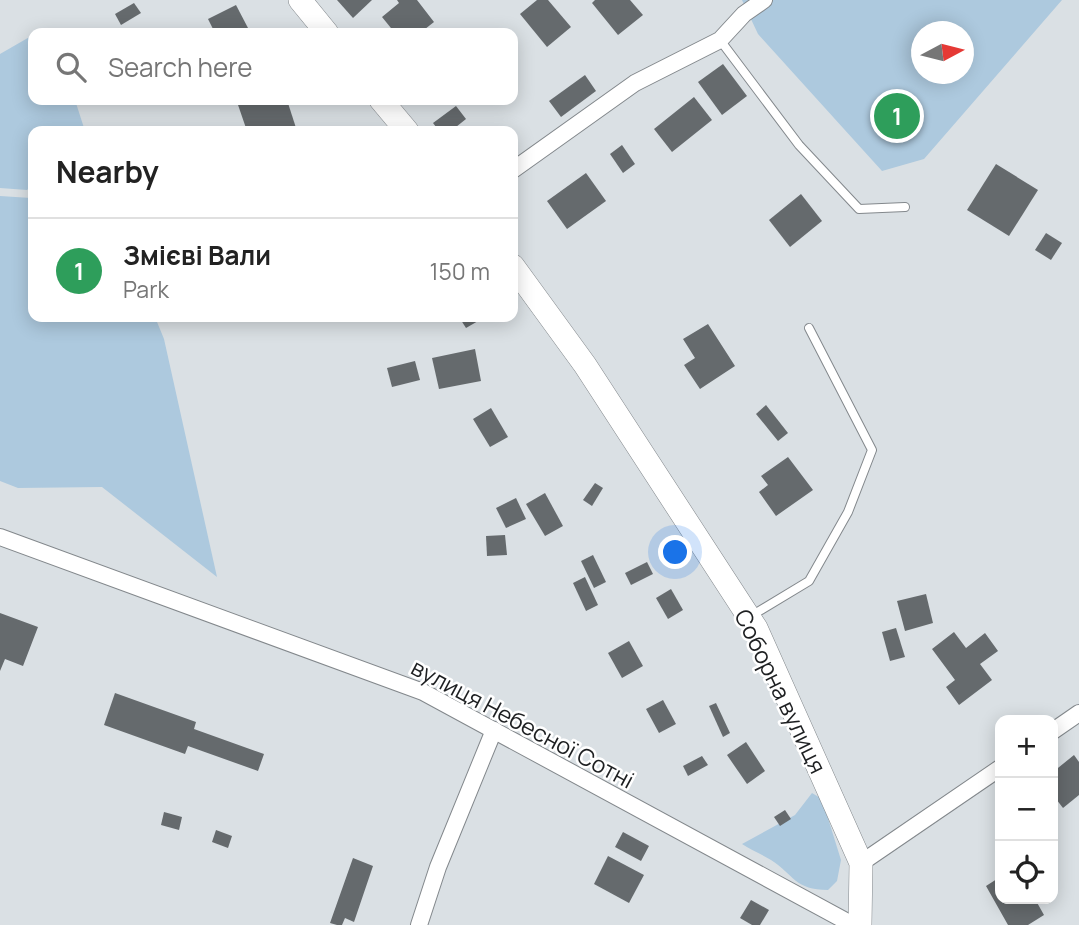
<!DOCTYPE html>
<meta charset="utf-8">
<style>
:root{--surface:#fff;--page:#f6f6f6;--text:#222;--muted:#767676;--line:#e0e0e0;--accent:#111827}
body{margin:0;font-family:Manrope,sans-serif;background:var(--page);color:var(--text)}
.controls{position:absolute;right:21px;bottom:21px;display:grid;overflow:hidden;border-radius:14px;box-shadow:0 4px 18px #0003}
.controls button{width:63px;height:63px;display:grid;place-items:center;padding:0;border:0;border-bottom:2px solid var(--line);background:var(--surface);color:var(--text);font:35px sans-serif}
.compass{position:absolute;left:911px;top:21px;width:63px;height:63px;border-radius:50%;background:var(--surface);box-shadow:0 4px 18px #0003;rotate:83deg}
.you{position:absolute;left:676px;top:553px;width:24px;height:24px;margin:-18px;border:5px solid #fff;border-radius:50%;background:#1a73e8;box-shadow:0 0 0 10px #1a73e833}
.badge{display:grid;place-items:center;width:46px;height:46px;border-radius:50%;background:var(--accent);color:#fff;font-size:23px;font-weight:700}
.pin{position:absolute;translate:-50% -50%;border:4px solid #fff;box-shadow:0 2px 7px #0006}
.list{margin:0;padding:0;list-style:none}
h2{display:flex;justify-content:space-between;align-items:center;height:91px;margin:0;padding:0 28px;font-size:30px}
h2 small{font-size:23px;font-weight:400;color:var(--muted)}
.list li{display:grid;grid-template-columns:46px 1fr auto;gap:21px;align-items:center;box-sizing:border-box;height:105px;padding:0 28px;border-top:2px solid var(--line)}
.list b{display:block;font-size:26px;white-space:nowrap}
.list p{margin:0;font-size:23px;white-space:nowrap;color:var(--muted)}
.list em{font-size:23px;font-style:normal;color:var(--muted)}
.icon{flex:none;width:38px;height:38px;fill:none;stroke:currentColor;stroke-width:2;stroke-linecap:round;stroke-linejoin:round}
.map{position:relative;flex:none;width:1079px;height:925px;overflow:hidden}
.search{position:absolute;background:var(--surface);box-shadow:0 4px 18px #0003;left:28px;top:28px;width:490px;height:77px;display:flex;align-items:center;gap:18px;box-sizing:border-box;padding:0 24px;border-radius:14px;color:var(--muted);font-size:26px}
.panel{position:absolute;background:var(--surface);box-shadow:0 4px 18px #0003;left:28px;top:126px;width:490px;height:196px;border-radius:14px}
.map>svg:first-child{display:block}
</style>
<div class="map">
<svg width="1079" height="925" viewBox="0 0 1079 925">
<rect width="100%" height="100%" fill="#dae0e4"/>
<g fill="#adc9de" fill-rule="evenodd">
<path d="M742,0H1062L924,159L882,171L758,34ZM922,32H964V74H922Z"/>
<path d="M33,35V100H75L85,131H33V184L27,190L0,188V54Z"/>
<path d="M0,196L31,198L33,196V317H155L164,339L217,577L102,487L18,488L0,481Z"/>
<path d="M812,793L822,799L841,860L837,881L828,890C795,890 794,875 771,860C761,854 751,850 742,844L795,815Z"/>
</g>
<g fill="#656a6d">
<path d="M337,0H372L353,18Z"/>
<path d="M397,0H417L434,22L420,33H395L382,17L399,3Z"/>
<path d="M537,0H548L571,27L547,47L520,14Z"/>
<path d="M595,0H630L643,15L618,35L592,3Z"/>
<path d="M134,3L141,13L121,25L115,14Z"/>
<path d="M236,5L248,28L236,33H215L208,19Z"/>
<path d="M723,64L747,96L722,115L698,82Z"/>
<path d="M585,75L596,91L561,117L549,101Z"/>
<path d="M694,97L712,120L672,152L654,129Z"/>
<path d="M244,100H287L297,131H247L237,102Z"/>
<path d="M456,106L466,119L451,131H439L433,123Z"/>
<path d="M622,145L635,164L623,173L610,154Z"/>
<path d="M996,164L1038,190L1009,236L967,210Z"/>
<path d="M586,173L606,201L567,229L547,201Z"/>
<path d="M801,194L822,221L790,247L769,220Z"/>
<path d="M1046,233L1062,243L1051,260L1035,250Z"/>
<path d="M459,317H485L466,328Z"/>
<path d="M708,324L735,366L700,389L684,365L695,358L683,339Z"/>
<path d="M475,349L481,381L439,389L432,358Z"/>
<path d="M415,361L420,380L392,387L387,368Z"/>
<path d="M766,405L788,433L778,441L756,414Z"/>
<path d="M491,408L508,437L490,447L473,419Z"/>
<path d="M788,457L813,490L776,516L759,492L768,485L761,476Z"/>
<path d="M595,483L603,488L592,506L583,500Z"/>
<path d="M545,493L563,526L545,536L526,504Z"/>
<path d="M516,498L526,519L506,528L496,508Z"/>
<path d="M505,535L507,555L487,556L486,536Z"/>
<path d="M593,555L606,582L594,588L581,561Z"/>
<path d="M647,562L653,574L631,585L625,573Z"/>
<path d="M585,577L598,605L586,611L573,583Z"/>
<path d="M671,589L683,610L668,619L656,598Z"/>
<path d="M926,594L933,623L905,631L897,601Z"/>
<path d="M0,613L38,627L23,666L5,659L0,671Z"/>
<path d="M896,628L905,657L890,661L882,632Z"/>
<path d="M954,632L966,648L985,633L998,651L980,664L992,680L959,705L946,687L955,680L932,649Z"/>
<path d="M629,641L643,666L622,678L608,653Z"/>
<path d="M115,693L196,722L194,729L264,754L258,771L188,746L185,754L104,725Z"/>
<path d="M663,700L676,724L659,733L646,709Z"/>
<path d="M716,703L730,733L723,737L709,706Z"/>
<path d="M746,742L765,771L747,784L727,755Z"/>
<path d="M1074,755L1079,762V795L1063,808L1053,795V772Z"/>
<path d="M702,756L708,765L688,776L683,766Z"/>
<path d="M785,810L791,819L780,826L774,817Z"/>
<path d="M164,812L182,817L179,830L161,825Z"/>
<path d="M216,830L232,836L228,848L212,842Z"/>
<path d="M623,832L649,846L641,861L615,847Z"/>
<path d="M608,856L644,875L629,903L594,884Z"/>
<path d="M353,858L373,866L354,922L345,918L342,925H337L330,923Z"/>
<path d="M1000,877V899H1035L1044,915L1028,925H1008L986,886Z"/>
<path d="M751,900L769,910L760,925H752L740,918Z"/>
</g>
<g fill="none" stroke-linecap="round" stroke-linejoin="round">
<defs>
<g id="lane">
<path d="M720,40L799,145L859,209L905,207"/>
<path d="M751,616L809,581L848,512L872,450L809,328"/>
</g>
<g id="street">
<path d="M513,170L635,83L720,40L744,14L764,0"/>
<path d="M0,537L423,692L853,925"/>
<path d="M1053,731L1079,713"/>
<path d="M861,863L1000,768"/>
<path d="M419,925L438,867L494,730"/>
</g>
<g id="secondary">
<path d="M300,0L327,33"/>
<path d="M381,100L407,131"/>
<path d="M513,266L585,365L756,628L861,863L860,925"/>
</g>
</defs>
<use href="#lane" stroke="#83888c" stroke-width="10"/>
<use href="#street" stroke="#83888c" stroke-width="18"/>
<use href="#secondary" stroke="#83888c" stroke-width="24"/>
<use href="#lane" stroke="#fff" stroke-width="8"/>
<use href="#street" stroke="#fff" stroke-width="16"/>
<use href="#secondary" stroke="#fff" stroke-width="23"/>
</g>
<g text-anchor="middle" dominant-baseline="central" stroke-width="5" stroke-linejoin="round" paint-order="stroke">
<g font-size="23" fill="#1d1f21" stroke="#fff">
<text transform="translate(781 691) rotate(64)">Соборна вулиця</text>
<text transform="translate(523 723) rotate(28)">вулиця Небесної Сотні</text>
</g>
</g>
</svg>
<div class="controls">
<button>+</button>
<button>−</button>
<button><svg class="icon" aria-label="locate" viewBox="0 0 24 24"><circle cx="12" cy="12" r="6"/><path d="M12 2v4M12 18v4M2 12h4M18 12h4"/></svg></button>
</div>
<svg class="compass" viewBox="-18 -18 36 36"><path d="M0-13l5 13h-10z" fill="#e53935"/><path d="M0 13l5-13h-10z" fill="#767676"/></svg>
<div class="you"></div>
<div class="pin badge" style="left:897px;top:116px;background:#2e9e5b">1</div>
<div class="search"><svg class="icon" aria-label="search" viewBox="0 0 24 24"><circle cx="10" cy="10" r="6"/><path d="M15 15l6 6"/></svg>Search here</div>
<section class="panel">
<h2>Nearby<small></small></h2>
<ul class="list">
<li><span class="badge" style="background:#2e9e5b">1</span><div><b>Змієві Вали</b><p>Park</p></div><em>150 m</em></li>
</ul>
</section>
</div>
